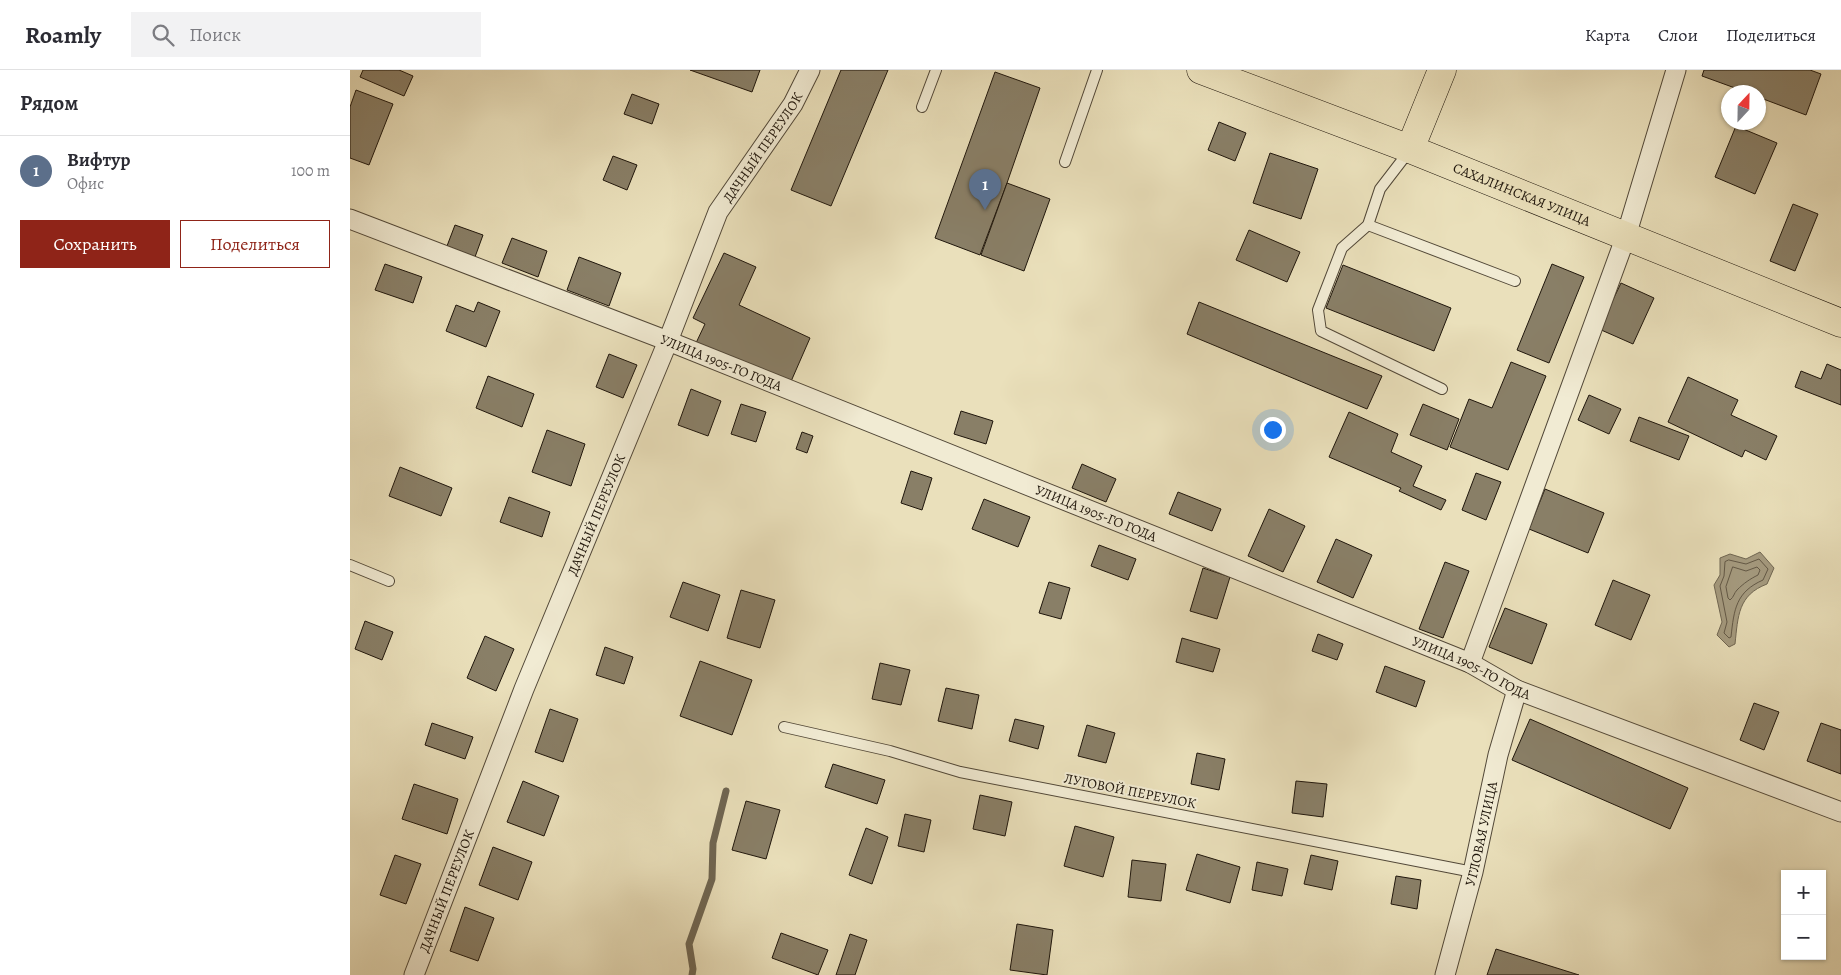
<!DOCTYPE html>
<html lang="ru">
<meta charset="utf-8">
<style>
:root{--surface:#fff;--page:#f2f2f3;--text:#2b2b33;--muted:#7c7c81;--line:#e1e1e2;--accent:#8f2418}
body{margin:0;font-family:Alegreya,serif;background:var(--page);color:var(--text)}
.controls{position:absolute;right:15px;bottom:15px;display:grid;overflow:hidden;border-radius:0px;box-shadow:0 1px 4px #0004}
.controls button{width:45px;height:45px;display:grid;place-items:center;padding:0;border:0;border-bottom:1px solid var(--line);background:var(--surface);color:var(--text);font:25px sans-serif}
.compass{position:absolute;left:1371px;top:15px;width:45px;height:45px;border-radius:50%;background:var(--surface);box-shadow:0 1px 4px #0004;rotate:22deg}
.you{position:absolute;left:922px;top:359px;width:18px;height:18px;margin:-12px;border:4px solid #fff;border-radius:50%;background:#1a73e8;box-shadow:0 0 0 8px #1a73e833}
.badge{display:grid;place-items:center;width:32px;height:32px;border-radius:50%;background:var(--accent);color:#fff;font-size:16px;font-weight:700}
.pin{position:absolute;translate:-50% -41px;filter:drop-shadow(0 1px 2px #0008)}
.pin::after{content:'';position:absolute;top:26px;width:18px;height:15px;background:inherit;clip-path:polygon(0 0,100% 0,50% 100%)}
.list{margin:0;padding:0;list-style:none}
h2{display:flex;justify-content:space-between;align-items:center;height:65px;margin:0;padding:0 20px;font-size:21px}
h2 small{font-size:16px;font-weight:400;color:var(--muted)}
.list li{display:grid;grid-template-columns:32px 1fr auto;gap:15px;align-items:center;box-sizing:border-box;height:70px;padding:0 20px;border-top:1px solid var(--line)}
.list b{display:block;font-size:19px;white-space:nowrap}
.list p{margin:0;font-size:16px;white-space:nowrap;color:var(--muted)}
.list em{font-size:16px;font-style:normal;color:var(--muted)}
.actions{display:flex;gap:10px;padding:15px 20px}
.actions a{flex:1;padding:11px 0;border:1px solid var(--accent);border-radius:0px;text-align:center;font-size:18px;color:var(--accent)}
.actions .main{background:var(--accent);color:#fff}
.icon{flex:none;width:28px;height:28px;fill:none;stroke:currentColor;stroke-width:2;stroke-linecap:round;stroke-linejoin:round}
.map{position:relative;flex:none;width:1491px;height:905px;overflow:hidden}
header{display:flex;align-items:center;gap:30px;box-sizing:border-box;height:70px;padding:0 25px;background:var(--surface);border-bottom:1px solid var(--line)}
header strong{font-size:24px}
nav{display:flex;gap:28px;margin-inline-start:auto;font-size:18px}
.search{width:350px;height:45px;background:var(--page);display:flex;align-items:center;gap:12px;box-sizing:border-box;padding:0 18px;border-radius:0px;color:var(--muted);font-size:19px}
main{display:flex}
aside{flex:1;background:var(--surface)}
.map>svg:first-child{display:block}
</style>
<header>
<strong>Roamly</strong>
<div class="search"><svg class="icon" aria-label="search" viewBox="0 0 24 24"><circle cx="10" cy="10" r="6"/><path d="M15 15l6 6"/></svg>Поиск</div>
<nav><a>Карта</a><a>Слои</a><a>Поделиться</a></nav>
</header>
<main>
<aside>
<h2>Рядом<small></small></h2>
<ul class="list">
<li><span class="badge" style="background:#5c6f8a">1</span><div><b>Вифтур</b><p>Офис</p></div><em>100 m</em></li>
</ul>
<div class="actions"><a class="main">Сохранить</a><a>Поделиться</a></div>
</aside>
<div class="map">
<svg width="1491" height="905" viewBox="0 0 1491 905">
<rect width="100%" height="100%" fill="#eae0bb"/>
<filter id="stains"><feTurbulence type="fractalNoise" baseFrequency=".004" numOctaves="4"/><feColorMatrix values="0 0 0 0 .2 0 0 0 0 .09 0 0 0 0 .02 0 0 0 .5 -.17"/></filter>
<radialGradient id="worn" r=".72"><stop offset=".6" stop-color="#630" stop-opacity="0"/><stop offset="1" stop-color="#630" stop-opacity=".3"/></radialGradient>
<path fill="#a59b80" stroke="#6f6652" d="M1410,482L1424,498L1417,514C1388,525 1388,546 1385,574L1379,577L1367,565L1372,552L1364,515L1370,505V488L1380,484L1396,489Z"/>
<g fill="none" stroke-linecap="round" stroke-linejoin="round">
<g stroke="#625846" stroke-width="1">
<path d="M1379,490L1396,494L1409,489L1418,499L1413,510C1386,522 1384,539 1381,567L1379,568L1374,563L1377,552L1370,516L1374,506L1375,492Z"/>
<path d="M1383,497L1396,501L1407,497L1410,500L1408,505C1400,509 1394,513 1387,520C1384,523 1384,527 1380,530L1378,528L1376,517Z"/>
</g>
<path stroke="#6f6652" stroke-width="7" d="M342,905L343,899L339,874L362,809L363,773L376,721"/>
</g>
<g fill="#897f67" stroke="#1f160c">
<path d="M13,0H49L63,6L54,26L10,7Z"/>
<path d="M340,0H410L402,22Z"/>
<path d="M491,0H538L481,136L441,120Z"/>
<path d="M1354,0H1460L1471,4L1456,45L1408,27V22H1396L1352,6Z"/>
<path d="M645,2L690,18L657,113L630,185L585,168Z"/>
<path d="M6,20L43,34L19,95L0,88V37Z"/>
<path d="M282,24L309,34L302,54L274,44Z"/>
<path d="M869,52L896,63L885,91L858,80Z"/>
<path d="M1386,56L1427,73L1405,124L1365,107Z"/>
<path d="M920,83L968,99L951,149L903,133Z"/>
<path d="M263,86L287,95L277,120L253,110Z"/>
<path d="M657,113L700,129L674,201L631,185Z"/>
<path d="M1443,134L1468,144L1445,201L1420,191Z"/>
<path d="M105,155L133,165L125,187L97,176Z"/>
<path d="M899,160L950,182L937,212L886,190Z"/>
<path d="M162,168L197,181L188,207L152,193Z"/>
<path d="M374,183L406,197L389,235L460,268L439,316L346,273L355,254L343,248Z"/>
<path d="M229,187L271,203L259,236L217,220Z"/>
<path d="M35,194L72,207L63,233L25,220Z"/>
<path d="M1202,194L1234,207L1199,293L1167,280Z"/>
<path d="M993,195L1101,238L1084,281L976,238Z"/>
<path d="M1271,213L1304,228L1283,274L1249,259Z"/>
<path d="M128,232L150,241L136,277L96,261L106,235L124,242Z"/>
<path d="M849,232L1032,306L1017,339L837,264Z"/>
<path d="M259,284L287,295L273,328L246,317Z"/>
<path d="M1161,292L1196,306L1158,400L1100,377L1119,329L1142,338Z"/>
<path d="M1477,294L1491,300V335L1445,317L1451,301L1471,309Z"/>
<path d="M138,306L184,324L172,357L126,338Z"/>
<path d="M1338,307L1388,330L1381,345L1427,366L1416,390L1395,380L1392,387L1318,352Z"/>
<path d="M341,319L371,331L358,366L328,355Z"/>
<path d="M1239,325L1271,339L1259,364L1228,350Z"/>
<path d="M391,334L416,342L406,372L381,364Z"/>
<path d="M1073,334L1109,349L1097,380L1060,365Z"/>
<path d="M611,341L643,351L636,374L604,364Z"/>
<path d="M999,342L1048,364L1041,382L1072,396L1063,416L1096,430L1091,440L1049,421L1051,418L979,387Z"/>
<path d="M1289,347L1339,366L1329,390L1280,371Z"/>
<path d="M197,360L235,374L221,416L182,402Z"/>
<path d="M452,362L463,366L457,383L446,379Z"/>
<path d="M732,394L766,409L756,432L722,418Z"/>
<path d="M50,397L102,418L91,446L39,426Z"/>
<path d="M561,401L582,408L572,440L551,433Z"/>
<path d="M1126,403L1151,412L1136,450L1112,440Z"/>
<path d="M1195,419L1254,443L1238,483L1179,459Z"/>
<path d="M828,422L871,439L862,461L819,444Z"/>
<path d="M159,427L200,442L192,467L150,452Z"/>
<path d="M634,429L680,447L668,477L622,459Z"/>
<path d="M919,439L955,456L933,502L898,486Z"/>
<path d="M986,469L1022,485L1003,528L967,512Z"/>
<path d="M749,475L786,489L778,510L741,496Z"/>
<path d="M1095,492L1119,501L1093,568L1069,559Z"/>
<path d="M853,498L880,507L867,549L840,541Z"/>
<path d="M1263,510L1300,525L1281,570L1245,555Z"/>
<path d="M333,512L370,525L358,561L320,547Z"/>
<path d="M699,512L720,518L711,549L689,543Z"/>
<path d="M391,520L425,530L410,578L377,568Z"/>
<path d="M1155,538L1197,554L1182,594L1139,577Z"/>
<path d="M15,551L43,562L32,590L5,579Z"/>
<path d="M968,564L993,574L987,590L962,581Z"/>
<path d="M135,566L164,579L146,621L117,608Z"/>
<path d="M832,568L870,579L863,602L826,592Z"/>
<path d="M255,577L283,587L274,614L246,605Z"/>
<path d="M350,591L402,610L382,665L330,646Z"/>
<path d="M530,593L560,600L551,635L522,629Z"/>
<path d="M1035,596L1075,611L1066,637L1026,622Z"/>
<path d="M596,618L629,625L622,659L588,651Z"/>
<path d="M1404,633L1429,642L1414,680L1390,670Z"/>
<path d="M200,639L228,649L213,692L185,682Z"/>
<path d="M665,649L694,656L688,679L659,671Z"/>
<path d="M1180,649L1338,718L1320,759L1162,690Z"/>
<path d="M82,653L123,667L115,689L75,675Z"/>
<path d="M1471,653L1491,660V704L1457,691Z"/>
<path d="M737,655L765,663L756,693L728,686Z"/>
<path d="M847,683L875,689L869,720L841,714Z"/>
<path d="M483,694L535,710L527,734L475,717Z"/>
<path d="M173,711L209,726L194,766L157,752Z"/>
<path d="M946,711L977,714L973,747L942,743Z"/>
<path d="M64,714L108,729L97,764L52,749Z"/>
<path d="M630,725L662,732L655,766L623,759Z"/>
<path d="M396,731L430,740L416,789L382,780Z"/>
<path d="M555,744L581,750L574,782L548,776Z"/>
<path d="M725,756L764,767L753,807L714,796Z"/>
<path d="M516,758L538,767L522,814L499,805Z"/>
<path d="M143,777L182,792L168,830L129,815Z"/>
<path d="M847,784L890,797L880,833L836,820Z"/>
<path d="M45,785L71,794L56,834L30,825Z"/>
<path d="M961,785L988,791L982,820L954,814Z"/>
<path d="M782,790L816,794L811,831L778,827Z"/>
<path d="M907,792L938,799L932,826L902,820Z"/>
<path d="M1046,806L1071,810L1067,839L1041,834Z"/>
<path d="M115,837L144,848L128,891L100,881Z"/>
<path d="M667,854L703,860L697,905L660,900Z"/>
<path d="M431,863L478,880L468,905L422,888Z"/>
<path d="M500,864L517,870L505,905H486Z"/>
<path d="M1146,879L1229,905H1137Z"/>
</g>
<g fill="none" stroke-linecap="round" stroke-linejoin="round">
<defs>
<g id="lane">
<path d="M572,37L586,0"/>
<path d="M1060,80L1030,119L1018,155L992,178L968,240L971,261L1092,319"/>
<path d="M715,92L747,0"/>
<path d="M1018,155L1165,211"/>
<path d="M0,495L39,511"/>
<path d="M434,657L540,681L610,702L1123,802"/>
</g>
<g id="street">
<path id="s1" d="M0,149L318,271L1120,593L1167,620L1491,742"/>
<path d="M1120,593L1276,166L1326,0"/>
<path id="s2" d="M64,905L174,619L318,271L368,142L443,34L460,0"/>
<path id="s3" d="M1095,905L1123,802L1148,685L1167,620"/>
</g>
<g id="primary">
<path id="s4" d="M1092,0L1060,79L1491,253"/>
</g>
<path id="highway" d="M851,0L1060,79"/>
</defs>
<use href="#lane" stroke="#524838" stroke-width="12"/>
<use href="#street" stroke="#524838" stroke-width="21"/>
<use href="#primary" stroke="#1f160c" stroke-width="29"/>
<use href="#highway" stroke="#1f160c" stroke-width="29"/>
<use href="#lane" stroke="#f1ebd3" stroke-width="10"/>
<use href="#street" stroke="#f1ebd3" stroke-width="19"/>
<use href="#primary" stroke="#eae0bb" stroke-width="28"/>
<use href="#highway" stroke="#eae0bb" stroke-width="28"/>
</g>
<g text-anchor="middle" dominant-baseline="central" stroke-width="4" stroke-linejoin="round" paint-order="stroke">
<g font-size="14" fill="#1f160c" stroke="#f1ebd3">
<text stroke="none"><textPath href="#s2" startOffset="900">ДАЧНЫЙ ПЕРЕУЛОК</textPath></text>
<text stroke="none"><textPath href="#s4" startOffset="206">САХАЛИНСКАЯ УЛИЦА</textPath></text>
<text stroke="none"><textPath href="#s1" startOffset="398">УЛИЦА 1905-ГО ГОДА</textPath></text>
<text stroke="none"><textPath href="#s1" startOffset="802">УЛИЦА 1905-ГО ГОДА</textPath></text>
<text stroke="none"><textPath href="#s2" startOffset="495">ДАЧНЫЙ ПЕРЕУЛОК</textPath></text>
<text stroke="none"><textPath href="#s1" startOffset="1208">УЛИЦА 1905-ГО ГОДА</textPath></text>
<text transform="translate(780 721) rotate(11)">ЛУГОВОЙ ПЕРЕУЛОК</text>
<text stroke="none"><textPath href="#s3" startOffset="146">УГЛОВАЯ УЛИЦА</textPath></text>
<text stroke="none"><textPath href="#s2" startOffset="90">ДАЧНЫЙ ПЕРЕУЛОК</textPath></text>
</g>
</g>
<rect width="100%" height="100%" filter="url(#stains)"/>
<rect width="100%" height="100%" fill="url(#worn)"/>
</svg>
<div class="controls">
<button>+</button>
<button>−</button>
</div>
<svg class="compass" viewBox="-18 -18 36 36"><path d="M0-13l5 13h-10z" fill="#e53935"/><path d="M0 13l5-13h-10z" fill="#7c7c81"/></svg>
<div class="you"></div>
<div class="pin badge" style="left:635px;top:140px;background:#5c6f8a">1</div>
</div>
</main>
